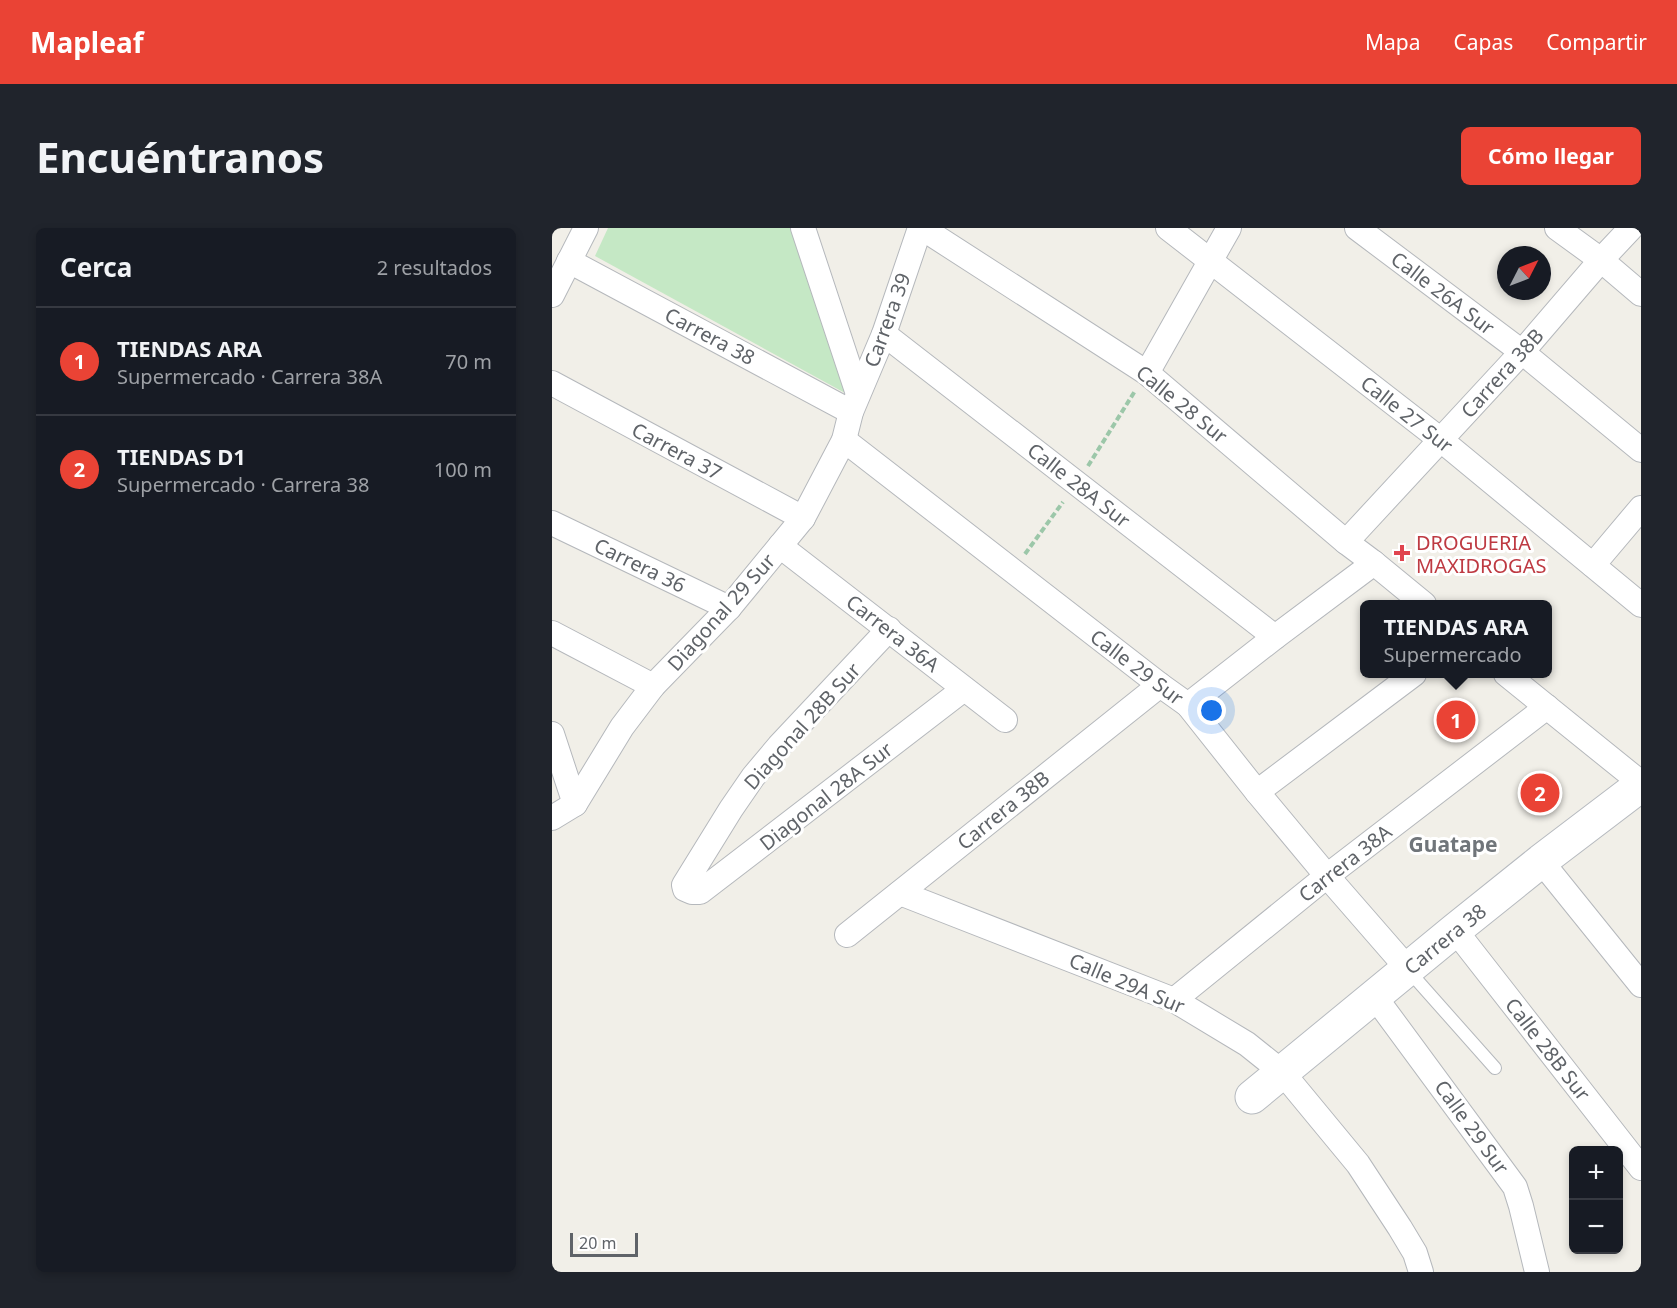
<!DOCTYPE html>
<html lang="es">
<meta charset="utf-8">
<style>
:root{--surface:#171b24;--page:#20242c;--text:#f1f3f6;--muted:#9ea1a6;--line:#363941;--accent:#ea4335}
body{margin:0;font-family:"Noto Sans",sans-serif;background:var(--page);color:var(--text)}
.controls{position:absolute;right:18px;bottom:18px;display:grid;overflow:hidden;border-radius:9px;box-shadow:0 3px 9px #0003}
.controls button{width:54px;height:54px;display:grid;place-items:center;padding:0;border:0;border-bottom:2px solid var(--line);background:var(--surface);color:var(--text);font:30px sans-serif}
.compass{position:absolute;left:945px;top:18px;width:54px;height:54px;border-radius:50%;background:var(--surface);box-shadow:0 3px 9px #0003;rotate:48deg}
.scale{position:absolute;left:18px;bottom:15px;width:68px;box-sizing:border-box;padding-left:6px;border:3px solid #5f6368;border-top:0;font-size:16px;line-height:21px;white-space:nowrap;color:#5f6368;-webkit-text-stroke:4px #fff;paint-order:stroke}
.you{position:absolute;left:660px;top:483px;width:21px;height:21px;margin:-15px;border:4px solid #fff;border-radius:50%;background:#1a73e8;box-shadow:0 0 0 9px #1a73e833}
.badge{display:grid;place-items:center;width:39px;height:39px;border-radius:50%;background:var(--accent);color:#fff;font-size:20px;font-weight:700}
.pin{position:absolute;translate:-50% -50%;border:3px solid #fff;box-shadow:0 2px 6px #0006}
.popup{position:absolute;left:808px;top:372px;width:192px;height:78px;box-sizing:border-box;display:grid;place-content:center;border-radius:9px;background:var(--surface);filter:drop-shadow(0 2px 4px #0005);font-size:20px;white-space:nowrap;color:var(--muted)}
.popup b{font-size:22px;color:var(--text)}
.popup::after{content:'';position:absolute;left:50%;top:100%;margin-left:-12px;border:12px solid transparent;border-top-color:var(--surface)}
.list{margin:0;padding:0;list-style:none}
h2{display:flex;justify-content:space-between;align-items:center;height:78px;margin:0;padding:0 24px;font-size:26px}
h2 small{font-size:20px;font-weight:400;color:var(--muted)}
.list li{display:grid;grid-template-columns:39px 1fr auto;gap:18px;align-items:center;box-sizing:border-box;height:108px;padding:0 24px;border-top:2px solid var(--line)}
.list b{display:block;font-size:22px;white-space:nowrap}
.list p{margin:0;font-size:20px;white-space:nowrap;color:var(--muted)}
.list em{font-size:20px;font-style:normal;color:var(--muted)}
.map{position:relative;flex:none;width:1089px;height:1044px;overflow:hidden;border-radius:9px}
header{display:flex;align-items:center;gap:36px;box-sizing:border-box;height:84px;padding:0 30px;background:var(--accent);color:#fff}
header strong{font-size:28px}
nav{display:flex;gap:33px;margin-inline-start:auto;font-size:21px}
.intro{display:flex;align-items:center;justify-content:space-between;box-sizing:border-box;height:144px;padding:0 36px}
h1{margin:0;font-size:42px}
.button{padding:15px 27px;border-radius:9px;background:var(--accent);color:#fff;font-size:21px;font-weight:700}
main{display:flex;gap:36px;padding:0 36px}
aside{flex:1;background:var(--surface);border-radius:9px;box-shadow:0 3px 9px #0003}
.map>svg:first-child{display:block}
</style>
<header>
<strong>Mapleaf</strong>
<nav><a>Mapa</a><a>Capas</a><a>Compartir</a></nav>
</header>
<div class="intro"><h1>Encuéntranos</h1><a class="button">Cómo llegar</a></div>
<main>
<aside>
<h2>Cerca<small>2 resultados</small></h2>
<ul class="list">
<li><span class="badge">1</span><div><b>TIENDAS ARA</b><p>Supermercado · Carrera 38A</p></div><em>70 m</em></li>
<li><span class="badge">2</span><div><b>TIENDAS D1</b><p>Supermercado · Carrera 38</p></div><em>100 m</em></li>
</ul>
</aside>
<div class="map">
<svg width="1089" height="1044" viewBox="0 0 1089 1044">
<rect width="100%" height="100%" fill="#f1efe8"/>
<path fill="#c5e8c5" d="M56,0H239L293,165L43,28Z"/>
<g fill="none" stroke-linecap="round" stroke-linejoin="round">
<defs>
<path id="lane" d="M856,742L943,840"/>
<g id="street">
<path d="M251,0L306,166"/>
<path d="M370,0L595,145L794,314L822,335L872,376"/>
<path d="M616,0L889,212L1089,377"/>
<path d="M805,0L970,124L1089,222"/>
<path d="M1005,0L1049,32L1089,66"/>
<path d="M17,33L299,184"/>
<path d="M0,67L34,0"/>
<path d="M332,106L723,409"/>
<path d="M595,145L677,0"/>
<path d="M0,155L251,290"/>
<path d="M292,212L608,457L636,477L705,564L775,648L856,741"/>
<path d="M0,295L177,380"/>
<path d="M794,314L970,124L1049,32L1079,0"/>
<path d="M228,318L453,492"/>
<path d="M1041,337L1089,280"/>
<path d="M337,401L227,518L201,549L179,581L132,657L133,661L140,664H148L412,461"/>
<path d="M0,405L101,458"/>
<path d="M954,446L1089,555"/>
<path d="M636,477L723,409L822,335"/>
<path d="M0,506L23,576"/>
<path d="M705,564L862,446"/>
<path d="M0,590L23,576L70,499L101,458L177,380L251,290L292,212L299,184L332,106L368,0"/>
<path d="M989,633L1089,757"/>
<path d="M348,665L622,772L695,816L730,844L806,936L848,1000L863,1025L869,1044"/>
<path d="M903,702L1089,940"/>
<path d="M295,707L608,457"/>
<path d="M823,769L963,959L969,978L985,1044"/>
<path d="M622,772L775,648L995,479"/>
</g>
<path id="secondary" d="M700,869L903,702L989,633L1089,557"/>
</defs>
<use href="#lane" stroke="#b5b8bc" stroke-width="14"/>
<use href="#street" stroke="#b5b8bc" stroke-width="26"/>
<use href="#secondary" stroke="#b6babf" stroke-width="35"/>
<g stroke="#9cc7a9" stroke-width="4" stroke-dasharray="6 3" stroke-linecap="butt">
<path d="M536,238L583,163"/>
<path d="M473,326L511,274"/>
</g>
<use href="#lane" stroke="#fff" stroke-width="12"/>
<use href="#street" stroke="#fff" stroke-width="24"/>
<use href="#secondary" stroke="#fff" stroke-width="33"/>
</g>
<path fill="#e0444e" stroke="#fff" stroke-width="2" d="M847 316h6v6h6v6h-6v6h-6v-6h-6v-6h6z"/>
<g text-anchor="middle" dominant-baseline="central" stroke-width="6" stroke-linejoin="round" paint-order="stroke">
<g font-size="20" fill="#5f6368" stroke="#fff">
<text transform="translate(891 65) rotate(37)">Calle 26A Sur</text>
<text transform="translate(335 92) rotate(-70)">Carrera 39</text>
<text transform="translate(158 108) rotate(28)">Carrera 38</text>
<text transform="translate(950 145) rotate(-48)">Carrera 38B</text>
<text transform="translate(630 176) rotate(39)">Calle 28 Sur</text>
<text transform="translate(855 186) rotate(38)">Calle 27 Sur</text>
<text transform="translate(125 223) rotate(28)">Carrera 37</text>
<text transform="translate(527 257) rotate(38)">Calle 28A Sur</text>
<text transform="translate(88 337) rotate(26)">Carrera 36</text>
<text transform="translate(169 384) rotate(-48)">Diagonal 29 Sur</text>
<text transform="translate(341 405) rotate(38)">Carrera 36A</text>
<text transform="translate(585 439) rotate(37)">Calle 29 Sur</text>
<text transform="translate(250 498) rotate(-48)">Diagonal 28B Sur</text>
<text transform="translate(274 568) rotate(-38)">Diagonal 28A Sur</text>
<text transform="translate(451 582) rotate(-39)">Carrera 38B</text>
<text transform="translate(793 635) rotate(-38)">Carrera 38A</text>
<text transform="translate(893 711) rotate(-39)">Carrera 38</text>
<text transform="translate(575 755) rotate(23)">Calle 29A Sur</text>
<text transform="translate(996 821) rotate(52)">Calle 28B Sur</text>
<text transform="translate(920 899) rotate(54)">Calle 29 Sur</text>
</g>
<g font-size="20" fill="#be3a42" stroke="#fff" text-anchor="start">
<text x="864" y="314">DROGUERIA<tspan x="864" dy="23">MAXIDROGAS</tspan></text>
</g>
<g font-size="21" font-weight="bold" fill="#70757a" stroke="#fff">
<text x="901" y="616">Guatape</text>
</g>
</g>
</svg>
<div class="controls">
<button>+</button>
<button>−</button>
</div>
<svg class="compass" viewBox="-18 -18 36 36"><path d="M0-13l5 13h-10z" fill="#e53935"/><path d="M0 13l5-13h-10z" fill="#9ea1a6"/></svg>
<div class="scale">20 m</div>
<div class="you"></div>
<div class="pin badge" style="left:904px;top:492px">1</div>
<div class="popup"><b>TIENDAS ARA</b>Supermercado</div>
<div class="pin badge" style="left:988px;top:565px">2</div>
</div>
</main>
